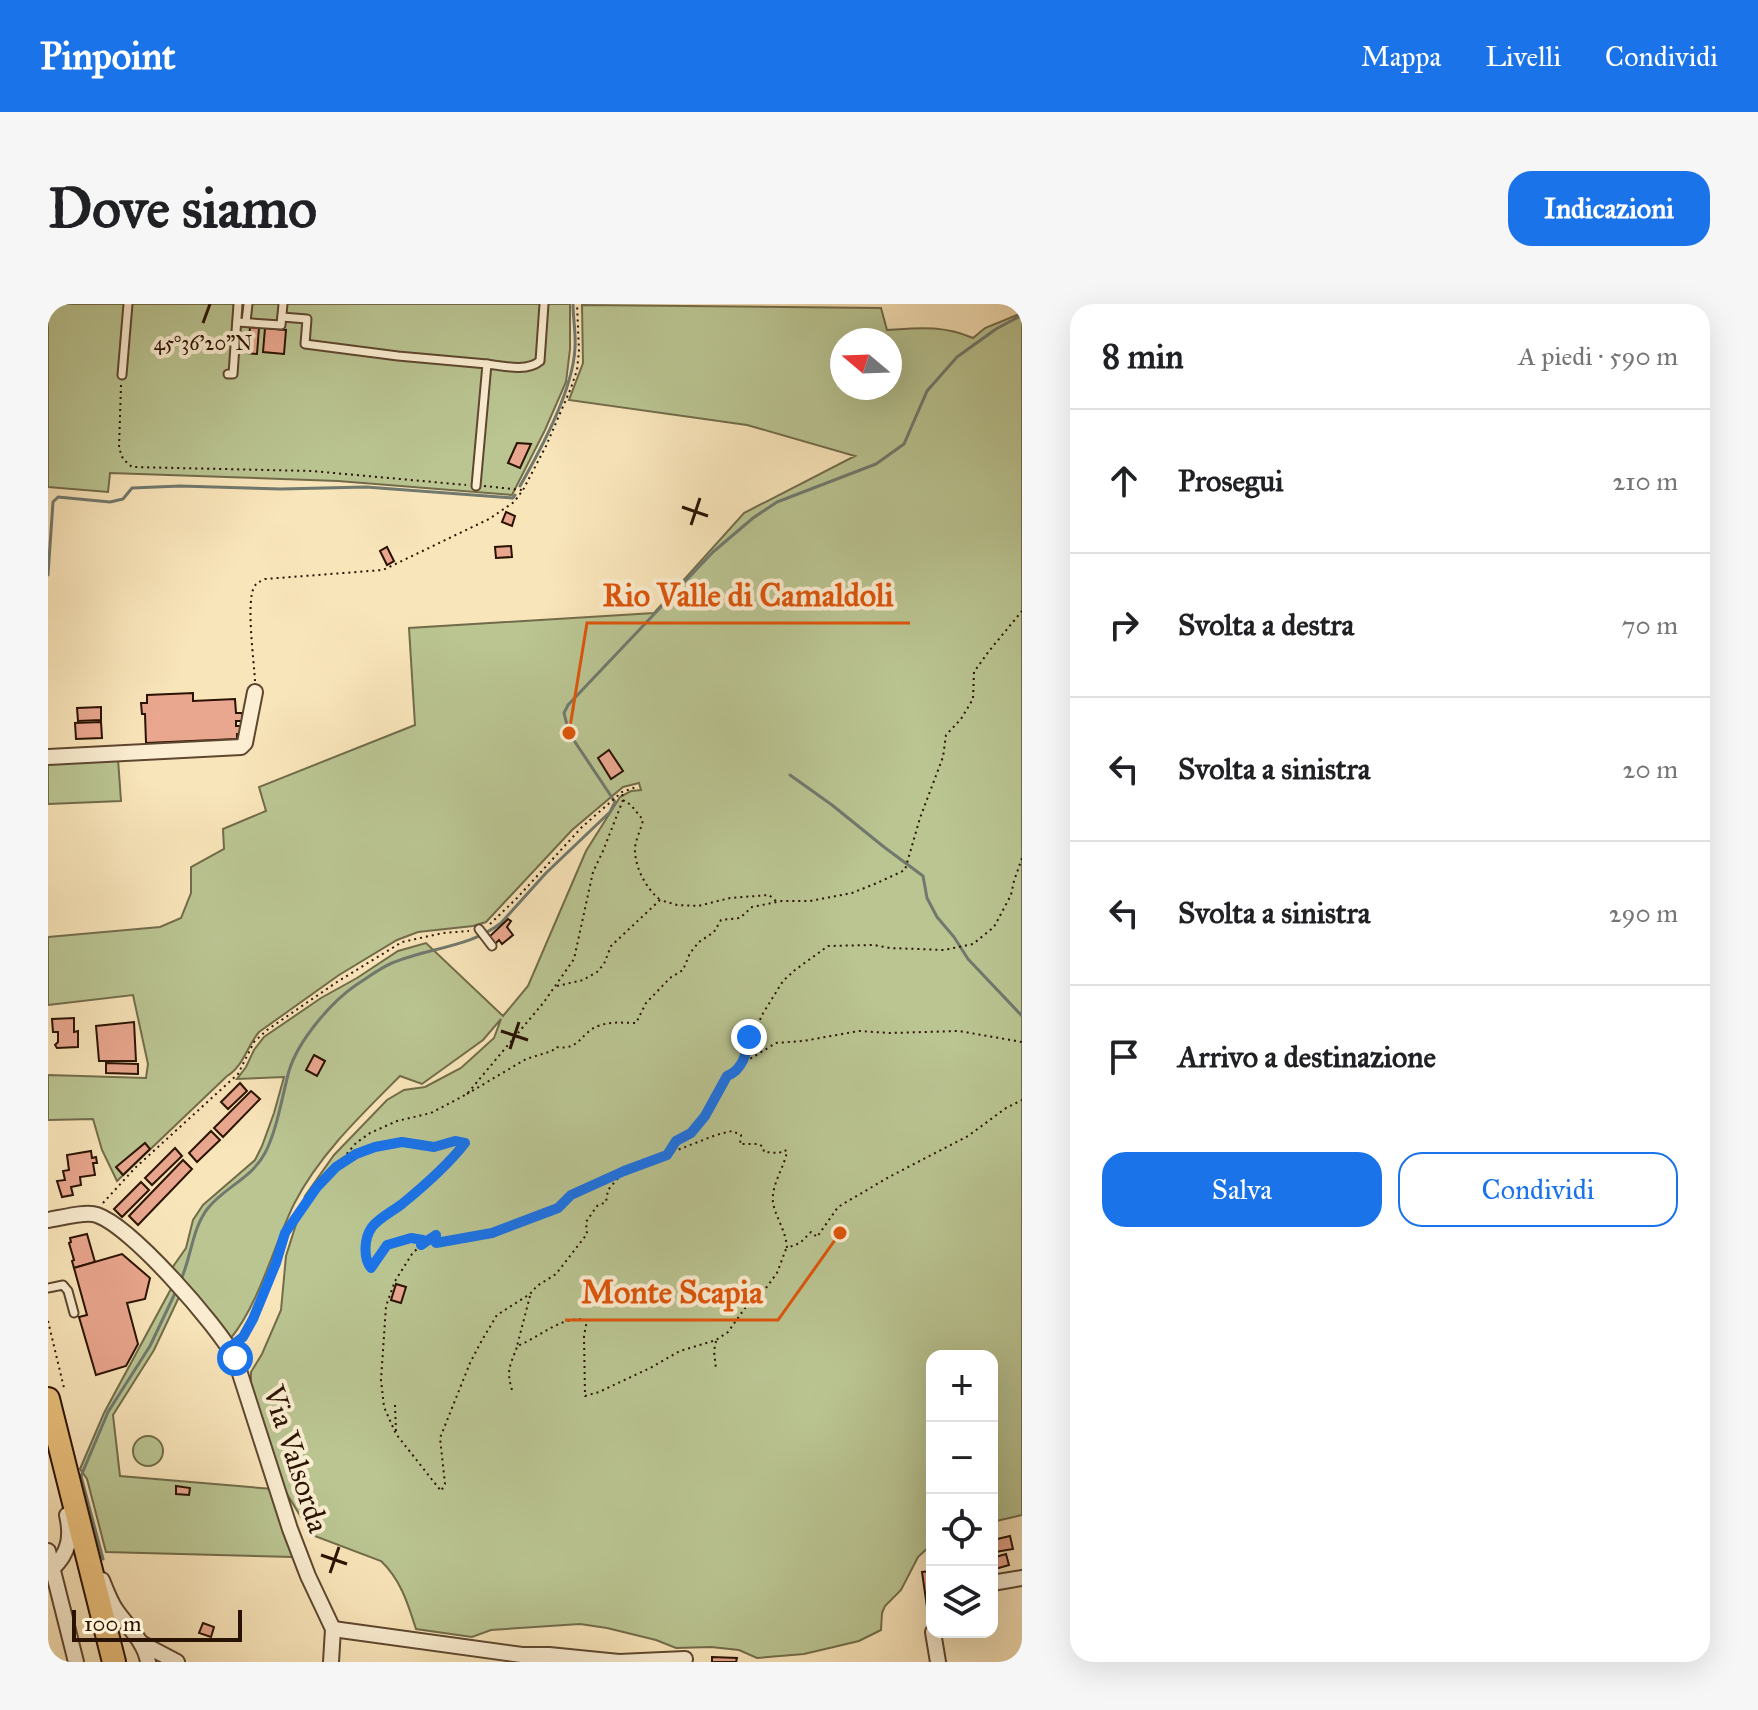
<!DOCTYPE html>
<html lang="it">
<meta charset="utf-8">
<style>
:root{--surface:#fff;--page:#f6f6f6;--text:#202124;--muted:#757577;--line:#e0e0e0;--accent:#1a73e8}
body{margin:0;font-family:"IM FELL Great Primer",serif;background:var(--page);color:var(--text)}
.controls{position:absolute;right:24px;bottom:24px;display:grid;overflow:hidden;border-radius:16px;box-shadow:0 8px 32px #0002}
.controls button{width:72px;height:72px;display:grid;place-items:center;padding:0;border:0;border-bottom:2px solid var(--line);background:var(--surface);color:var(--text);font:40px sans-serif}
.compass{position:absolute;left:782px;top:24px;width:72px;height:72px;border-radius:50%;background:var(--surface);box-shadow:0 8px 32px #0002;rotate:289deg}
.scale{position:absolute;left:24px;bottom:20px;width:170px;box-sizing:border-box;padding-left:8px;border:4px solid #2a1201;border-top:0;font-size:22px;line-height:28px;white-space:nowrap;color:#2a1201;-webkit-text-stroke:6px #fbeed2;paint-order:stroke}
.stop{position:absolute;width:24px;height:24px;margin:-18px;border:6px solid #1a73e8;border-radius:50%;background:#fff}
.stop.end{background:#1a73e8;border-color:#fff;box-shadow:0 2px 8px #0008}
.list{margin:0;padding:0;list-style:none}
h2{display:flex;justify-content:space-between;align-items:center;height:104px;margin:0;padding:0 32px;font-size:34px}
h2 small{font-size:26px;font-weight:400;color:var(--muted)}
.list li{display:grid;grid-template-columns:52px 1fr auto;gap:24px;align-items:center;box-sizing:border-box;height:144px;padding:0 32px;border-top:2px solid var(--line)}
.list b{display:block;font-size:30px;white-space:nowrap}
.list em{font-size:26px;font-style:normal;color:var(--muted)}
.actions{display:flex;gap:16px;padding:24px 32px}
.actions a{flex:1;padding:18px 0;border:2px solid var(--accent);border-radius:24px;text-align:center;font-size:28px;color:var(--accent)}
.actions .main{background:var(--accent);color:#fff}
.icon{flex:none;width:44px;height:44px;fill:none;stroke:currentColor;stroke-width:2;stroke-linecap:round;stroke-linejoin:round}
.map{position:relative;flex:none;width:974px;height:1358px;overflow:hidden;border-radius:24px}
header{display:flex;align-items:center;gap:48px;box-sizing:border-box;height:112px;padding:0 40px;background:var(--accent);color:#fff}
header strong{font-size:38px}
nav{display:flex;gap:44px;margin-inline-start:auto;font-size:28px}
.intro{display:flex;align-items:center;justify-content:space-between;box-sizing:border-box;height:192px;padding:0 48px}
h1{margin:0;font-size:56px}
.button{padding:20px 36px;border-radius:24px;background:var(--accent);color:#fff;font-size:28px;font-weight:700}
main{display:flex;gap:48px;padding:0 48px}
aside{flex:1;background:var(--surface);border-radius:24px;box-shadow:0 8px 32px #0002}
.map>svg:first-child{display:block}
</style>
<header>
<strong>Pinpoint</strong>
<nav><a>Mappa</a><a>Livelli</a><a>Condividi</a></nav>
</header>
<div class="intro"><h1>Dove siamo</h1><a class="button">Indicazioni</a></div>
<main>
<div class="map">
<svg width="974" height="1358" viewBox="0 0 974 1358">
<rect width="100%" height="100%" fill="#f9e5ba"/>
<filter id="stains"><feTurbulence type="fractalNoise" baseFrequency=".0025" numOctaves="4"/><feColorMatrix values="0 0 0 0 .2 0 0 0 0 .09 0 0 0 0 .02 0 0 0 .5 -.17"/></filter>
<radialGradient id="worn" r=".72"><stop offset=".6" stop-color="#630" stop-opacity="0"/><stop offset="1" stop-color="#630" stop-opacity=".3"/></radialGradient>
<g fill="#bac592" stroke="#726c4a" stroke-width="2" fill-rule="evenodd">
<path d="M0,0H522V45L518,78L497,126L464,191L290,177L62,169L60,188L0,183Z"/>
<path d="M534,1L833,4L839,26C871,24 894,21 925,34L937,24L974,9V1211L944,1218V1052H884V1240L870,1253L853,1286L837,1302L834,1309L833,1326L811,1337L756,1350L709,1354L691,1346L663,1343L628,1344L608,1336L559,1324L532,1320L443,1326L424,1333L368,1325C360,1300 353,1276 333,1257L264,1231L231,1177L203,1085V1068L214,1050L233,1006L238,952L257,892L286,851L339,796L356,786L377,783L413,764L446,734L453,715L435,736L374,780L352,772C313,811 271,851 246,900C225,943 212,998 183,1034C165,1009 142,989 124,964L138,944L145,916L155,901L207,856L214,842L226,809L236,773L189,775L198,763L206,746L216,733L273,694L309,674L350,647L378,639L455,712L480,682L538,547L572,493L583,487L593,486L591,479L575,483L524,526L438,618L425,622L370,628L349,636L291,671L211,728C199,742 195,763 179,772L69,877L54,846L45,815L0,816V771L98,774L100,760L85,691L0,701V633L112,623L133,614L143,589V563L176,545L175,525L218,507L211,483L367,421L361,324L606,309L696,209L807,152L699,121L521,96L535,59ZM794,36H842V84H794Z"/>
<path d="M70,455L73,497L0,500V458Z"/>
<path d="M124,983L131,993L106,1046L65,1111L72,1172L225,1185L245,1253L58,1248L39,1175L32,1165L56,1109Z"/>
<circle cx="100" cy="1147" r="15"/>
</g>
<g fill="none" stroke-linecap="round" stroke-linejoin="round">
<g stroke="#71796e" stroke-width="3">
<path d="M472,182C493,145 525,86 527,44C528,29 525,14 525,0"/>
<path d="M0,271L5,198L10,193L62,198L75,195L84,184L132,182L233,185L318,183L465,194L467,191"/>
<path d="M742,471L784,501L836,543L875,572L879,594L889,613L906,633L920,655L974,712"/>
<path d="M132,978C143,955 144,924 160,904C177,883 204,874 217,849C229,826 234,793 241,767C250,737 282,699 308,681C319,674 332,664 344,659C379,644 423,643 453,619L498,569L562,508L567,498L521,429L516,409L520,401L665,248L705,214L729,198L828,160L856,140L879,87L909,53L948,25L974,11"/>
<path d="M55,1255L33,1172L60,1108L102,1042L129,985"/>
</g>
</g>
<g fill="#eaa78f" stroke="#2a1201" stroke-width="2">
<path d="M202,23L211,24L209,50L200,49Z"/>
<path d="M217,24L238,26L236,50L215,48Z"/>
<path d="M469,139L483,140L472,164L460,159Z"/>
<path d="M458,208L467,212L464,222L454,218Z"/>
<path d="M463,242L464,253L448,254L447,243Z"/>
<path d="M339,243L346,257L339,261L332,247Z"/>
<path d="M145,389V397L187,395L188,409H194L195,417H188V422H197V430H189V435L98,439L97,410H94L93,399H99V391Z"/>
<path d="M53,403V416L30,417L29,404Z"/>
<path d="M53,418L54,434L28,435L27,419Z"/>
<path d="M561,446L575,467L563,475L550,454Z"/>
<path d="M460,615L463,617L459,623L465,631L454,640L451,636L447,640L441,633Z"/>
<path d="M26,714V728L30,727V743L9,744L7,741L10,738V728H5L4,715Z"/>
<path d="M86,718L88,757H51L48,722Z"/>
<path d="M266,751L277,757L269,772L258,766Z"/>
<path d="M58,759L90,760V770L58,769Z"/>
<path d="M192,779L199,787L180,805L173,798Z"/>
<path d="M203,787L212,795L175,833L166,824Z"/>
<path d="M163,827L172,836L149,858L141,849Z"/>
<path d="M97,839L102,845L75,871L68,863Z"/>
<path d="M127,844L134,852L104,881L97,874Z"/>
<path d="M43,847L44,854L48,853L49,859H45L47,871L32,873L33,881L23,883L25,891L14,893L9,877L17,876L15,867L21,866L19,851Z"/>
<path d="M135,856L144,865L90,921L81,912Z"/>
<path d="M93,878L101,886L74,913L66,905Z"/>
<path d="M39,930L47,958L26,964L24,957L26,956L21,939L23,938L22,934Z"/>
<path d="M74,950L102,974L97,995L79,999L90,1040L78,1062L48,1071L31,1013L39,1011L26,964Z"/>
<path d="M348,980L358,983L353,999L343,996Z"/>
<path d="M128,1182L142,1184L141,1191L128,1190Z"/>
<path d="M962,1232L965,1245L947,1248L945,1236Z"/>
<path d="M958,1250L961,1261L944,1266V1254Z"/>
<path d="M884,1267V1302L879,1303L874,1268Z"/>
<path d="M155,1319L166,1323L163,1333L151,1329Z"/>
<path d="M664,1353L689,1354L688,1358H664Z"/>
</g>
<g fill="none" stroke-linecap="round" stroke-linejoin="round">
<defs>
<g id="lane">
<path d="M234,13L259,15L257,40L350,52L439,60L428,182"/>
<path d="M189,18L233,21L235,0"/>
<path d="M198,18L200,0"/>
<path d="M439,60C455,62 479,68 492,57L496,0"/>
<path d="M180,70H185L190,0"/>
<path d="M74,71L80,0"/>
<path d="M431,625L444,642"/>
<path d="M0,984L15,981L20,987L26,1009"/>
</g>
<g id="street">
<path d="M0,453L193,443L197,439L207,388"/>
<path d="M0,916C13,914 38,907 49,911C84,923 169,1021 187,1054L242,1225L260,1272L285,1325L283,1358"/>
<path d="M0,1247L28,1358"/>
<path d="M4,1265C21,1249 24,1233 19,1211"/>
<path d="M54,1276C58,1286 62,1297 68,1306C79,1322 97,1338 100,1358"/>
<path d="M944,1279L974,1274"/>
<path d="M285,1325L474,1351H501L571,1358L637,1355"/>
<path d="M885,1328L890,1358"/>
<path d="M93,1339L129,1358"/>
</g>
<path id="primary" d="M0,1095L66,1358"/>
</defs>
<use href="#lane" stroke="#5e472f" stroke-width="11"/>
<use href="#street" stroke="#5e472f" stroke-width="18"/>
<use href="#primary" stroke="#2a1201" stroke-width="26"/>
<g stroke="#2a1201" stroke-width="2" stroke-dasharray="2 4" stroke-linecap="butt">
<path d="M73,81L71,144L75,155L84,163L264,167L418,181"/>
<path d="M436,182L474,186"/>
<path d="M207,377C206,357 198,299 206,283C209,278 212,278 217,275L335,266L441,215L466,198L475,186L498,142L523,84L529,66L531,47L529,0"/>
<path d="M575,496L583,501L595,516C593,526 586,538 587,548C588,565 598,584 611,595"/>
<path d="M442,620L469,594L534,523L574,488L588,483"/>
<path d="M509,682L535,676L549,668L556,660L563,642L612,596L629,601L650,602L682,594L721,591L729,598"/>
<path d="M692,761L728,739L755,737L811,727L842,729L911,727L974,738"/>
<path d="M419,790L478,755L504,747L508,743C532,747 532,729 550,722C563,717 575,719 588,719L598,699L622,674L635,666L642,649L651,638L666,628L673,616L692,614L704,603L734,597H762L804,589L829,579L857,566L872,514L895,453L898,431L913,415L925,395L926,368L941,347L974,307"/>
<path d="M620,850L628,837L643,829L657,812L679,772L686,769L698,751L701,733L709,723L714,711L735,677L747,666L780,642L826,641L842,644L896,646L925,640L946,623L963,591L966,577L974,554"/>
<path d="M291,859L308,839L322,829L349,817L383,809L419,790L496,698L526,655L545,568L555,547L575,496L574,488"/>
<path d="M55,899L87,864L190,770L206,738L219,726L289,678L354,638L395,629L421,627"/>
<path d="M374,941L388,931V939L444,929L510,904L523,891L578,866L668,831L684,827L693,831L692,840H711L715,843L716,848L731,849L736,846L739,847C736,865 723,880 725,899C728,914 738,927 739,944L752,939L763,928L769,933L790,903L841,873L920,832L958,804L974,796"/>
<path d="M482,992L469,1042C493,1033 513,1011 539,1016L536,1032L537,1092L551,1088L602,1064L632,1047L668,1036L680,1028L697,1004L718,984L729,969L738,945"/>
<path d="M0,1017L16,1084"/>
<path d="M191,1035L205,1015L214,996L237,929L269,883L288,863L308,850L327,843L354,838L386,843L407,837L417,839C399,861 376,882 354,900C345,907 331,914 324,923C316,934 315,954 323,964L339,941L363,934L375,936L373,941L364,950L347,977L338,1002L333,1076L336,1103L348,1130L393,1187L397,1180L392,1134L422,1059L434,1036L449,1011L482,990L489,982L508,970L539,930L538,918L549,902L558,898L560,886L576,867"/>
<path d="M668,1037L666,1047L668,1065"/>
<path d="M464,1086C458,1066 462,1062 469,1043"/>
<path d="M347,1101L348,1127"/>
</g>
<use href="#lane" stroke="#fbeed2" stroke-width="7"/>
<use href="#street" stroke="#fbeed2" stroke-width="14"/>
<use href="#primary" stroke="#ecc27d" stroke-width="22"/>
</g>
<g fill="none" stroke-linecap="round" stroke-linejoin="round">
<path stroke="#1a73e8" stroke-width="10" d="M187,1054L181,1044L195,1033L205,1015L228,959L237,929L269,883L288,863L308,850L327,843L354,838L386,843L407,837L417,839C400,861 376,882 354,900C345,907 331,914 324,923C316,934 315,954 323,964L339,941L363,934L375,936L373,941L388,931V939L444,929L510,904L523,891L576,867L619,851L628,837L643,829L657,812L679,772C695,766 699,748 701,733"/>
</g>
<path fill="none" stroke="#2a1201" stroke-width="3" d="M155,19L162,0M634,203L660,212M643,221L652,194M453,727L480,736M462,745L471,718M273,1251L299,1260M282,1269L291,1243"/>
<g text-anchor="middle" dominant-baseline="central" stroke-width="8" stroke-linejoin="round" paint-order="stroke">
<g font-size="30" fill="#2a1201" stroke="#fbeed2">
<text transform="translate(248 1155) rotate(72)">Via Valsorda</text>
</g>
</g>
<g font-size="20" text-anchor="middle" fill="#2a1201" stroke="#fbeed2" stroke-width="8" stroke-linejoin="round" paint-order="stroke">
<text x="155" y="46">45°36'20"N</text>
</g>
<path fill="none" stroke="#de550b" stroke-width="3" d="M521 429L539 319H862M792 929L730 1016H517"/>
<g fill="#de550b" stroke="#fbeed2" stroke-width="3">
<circle cx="521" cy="429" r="8"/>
<circle cx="792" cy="929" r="8"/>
</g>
<g font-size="32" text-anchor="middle" font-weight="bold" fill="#de550b" stroke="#fbeed2" stroke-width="8" stroke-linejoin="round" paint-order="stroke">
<text x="700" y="302">Rio Valle di Camaldoli</text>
<text x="624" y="999">Monte Scapia</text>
</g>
<rect width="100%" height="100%" filter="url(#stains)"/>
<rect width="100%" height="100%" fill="url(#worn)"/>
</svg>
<div class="controls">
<button>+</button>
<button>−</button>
<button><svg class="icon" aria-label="locate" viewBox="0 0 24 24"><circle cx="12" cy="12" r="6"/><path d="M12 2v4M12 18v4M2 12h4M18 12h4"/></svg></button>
<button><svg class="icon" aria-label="layers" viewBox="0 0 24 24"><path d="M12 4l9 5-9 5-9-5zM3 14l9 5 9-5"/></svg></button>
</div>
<svg class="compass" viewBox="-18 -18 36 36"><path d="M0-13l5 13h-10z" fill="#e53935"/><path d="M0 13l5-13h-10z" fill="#757577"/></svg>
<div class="scale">100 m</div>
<div class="stop" style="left:187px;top:1054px"></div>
<div class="stop end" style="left:701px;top:733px"></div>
</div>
<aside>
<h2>8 min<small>A piedi · 590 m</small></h2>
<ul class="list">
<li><svg class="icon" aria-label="ahead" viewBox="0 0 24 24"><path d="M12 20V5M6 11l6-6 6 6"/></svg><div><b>Prosegui</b></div><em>210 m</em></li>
<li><svg class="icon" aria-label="right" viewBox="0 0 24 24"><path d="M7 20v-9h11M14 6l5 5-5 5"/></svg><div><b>Svolta a destra</b></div><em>70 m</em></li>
<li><svg class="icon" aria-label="left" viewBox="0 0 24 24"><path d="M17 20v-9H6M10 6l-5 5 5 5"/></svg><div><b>Svolta a sinistra</b></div><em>20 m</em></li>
<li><svg class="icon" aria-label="left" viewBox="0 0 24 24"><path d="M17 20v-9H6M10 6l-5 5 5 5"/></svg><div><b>Svolta a sinistra</b></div><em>290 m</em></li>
<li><svg class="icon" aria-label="arrive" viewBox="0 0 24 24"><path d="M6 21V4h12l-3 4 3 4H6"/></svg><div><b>Arrivo a destinazione</b></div></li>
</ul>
<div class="actions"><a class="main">Salva</a><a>Condividi</a></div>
</aside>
</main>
